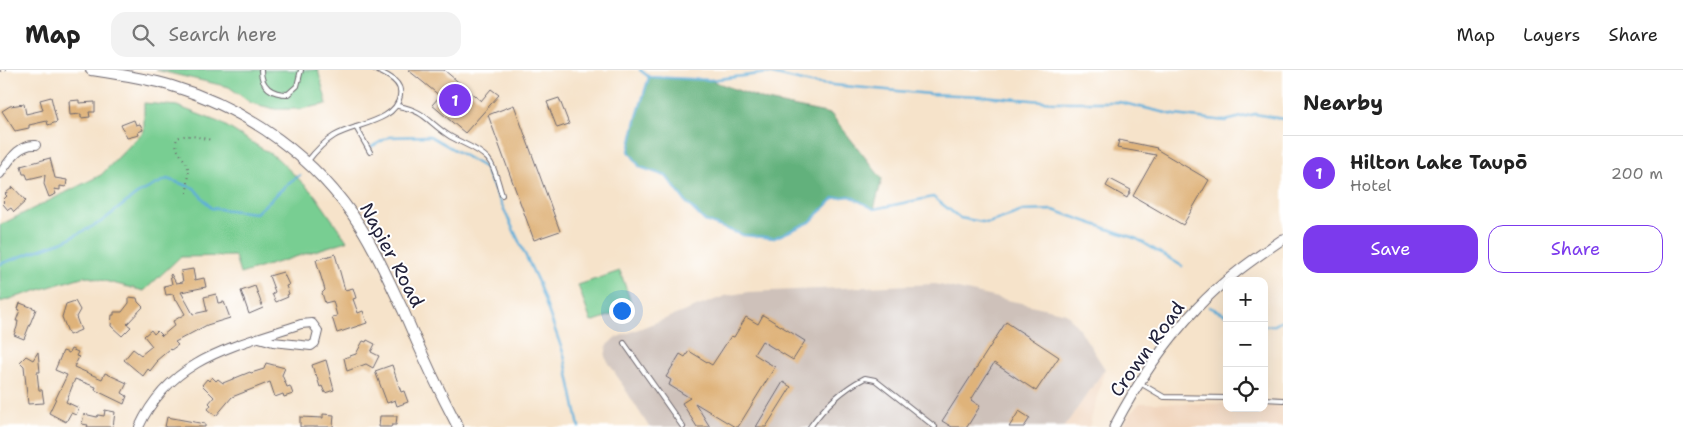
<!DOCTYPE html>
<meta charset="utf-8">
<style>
:root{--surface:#fff;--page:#f2f2f2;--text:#222;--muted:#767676;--line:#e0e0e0;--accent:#7c3aed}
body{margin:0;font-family:"Shantell Sans",sans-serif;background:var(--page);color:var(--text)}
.controls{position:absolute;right:15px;bottom:15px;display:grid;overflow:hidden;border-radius:10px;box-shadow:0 5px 20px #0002}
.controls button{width:45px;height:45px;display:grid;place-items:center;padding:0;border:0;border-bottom:1px solid var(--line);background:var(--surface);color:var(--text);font:25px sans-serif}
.you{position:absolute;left:621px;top:240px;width:18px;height:18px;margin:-12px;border:4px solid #fff;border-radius:50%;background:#1a73e8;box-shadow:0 0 0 8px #1a73e833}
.badge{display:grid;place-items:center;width:32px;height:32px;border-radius:50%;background:var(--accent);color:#fff;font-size:16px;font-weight:700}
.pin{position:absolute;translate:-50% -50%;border:2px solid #fff;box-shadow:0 1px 5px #0006}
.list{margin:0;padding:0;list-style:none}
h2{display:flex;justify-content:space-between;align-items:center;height:65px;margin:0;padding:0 20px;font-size:21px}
h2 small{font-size:16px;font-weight:400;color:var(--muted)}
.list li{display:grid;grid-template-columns:32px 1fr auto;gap:15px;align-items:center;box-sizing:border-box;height:75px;padding:0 20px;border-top:1px solid var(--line)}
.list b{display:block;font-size:19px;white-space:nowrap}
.list p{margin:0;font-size:16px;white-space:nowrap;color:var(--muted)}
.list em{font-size:16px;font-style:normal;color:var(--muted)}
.actions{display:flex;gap:10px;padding:15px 20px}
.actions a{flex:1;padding:11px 0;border:1px solid var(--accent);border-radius:15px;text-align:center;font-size:18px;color:var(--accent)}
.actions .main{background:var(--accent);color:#fff}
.icon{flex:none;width:28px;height:28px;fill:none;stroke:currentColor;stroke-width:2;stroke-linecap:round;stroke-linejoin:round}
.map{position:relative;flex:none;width:1283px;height:357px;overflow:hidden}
header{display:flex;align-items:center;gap:30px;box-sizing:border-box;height:70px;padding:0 25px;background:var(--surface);border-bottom:1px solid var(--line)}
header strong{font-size:24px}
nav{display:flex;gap:28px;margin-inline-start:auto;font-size:18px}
.search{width:350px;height:45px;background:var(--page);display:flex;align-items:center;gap:12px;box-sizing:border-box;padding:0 18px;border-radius:15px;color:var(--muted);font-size:19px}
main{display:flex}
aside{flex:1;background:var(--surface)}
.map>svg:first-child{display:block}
</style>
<header>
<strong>Map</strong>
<div class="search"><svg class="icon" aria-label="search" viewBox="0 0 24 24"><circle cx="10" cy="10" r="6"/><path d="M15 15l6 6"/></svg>Search here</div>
<nav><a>Map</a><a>Layers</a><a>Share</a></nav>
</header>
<main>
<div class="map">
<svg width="1283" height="357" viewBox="0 0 1283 357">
<rect width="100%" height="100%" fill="#fff"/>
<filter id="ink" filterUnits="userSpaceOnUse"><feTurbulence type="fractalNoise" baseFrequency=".02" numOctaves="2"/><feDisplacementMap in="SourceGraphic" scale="10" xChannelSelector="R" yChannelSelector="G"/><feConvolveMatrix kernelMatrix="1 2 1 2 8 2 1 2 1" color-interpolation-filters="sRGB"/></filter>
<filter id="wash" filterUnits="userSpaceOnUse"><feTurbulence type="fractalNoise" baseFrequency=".0096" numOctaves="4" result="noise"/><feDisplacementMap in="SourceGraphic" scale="20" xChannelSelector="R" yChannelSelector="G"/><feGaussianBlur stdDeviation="1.12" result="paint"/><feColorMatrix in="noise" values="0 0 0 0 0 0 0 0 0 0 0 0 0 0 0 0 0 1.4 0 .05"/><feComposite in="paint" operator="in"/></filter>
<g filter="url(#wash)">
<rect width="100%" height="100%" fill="#f6e3ca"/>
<g fill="#f1d5bd">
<path d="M1105,299L1089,357H1064Z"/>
<path d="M1140,333L1227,334V338H1264V335L1283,336V357H1121L1128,346Z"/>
</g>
<path fill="#cec1ba" d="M935,214L1066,243L1080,260L1105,299L1064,357H649L605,287L607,275L615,268L725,226L748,222Z"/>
<g fill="#78ce92" stroke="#4d7866">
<path d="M156,0H318L327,34L301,39H275L251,33L229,17Z"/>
<path d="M144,33L177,36L221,53L277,88L315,125L347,171L240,204L235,186L180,187L144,221L85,206L0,232V155L101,105L144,61Z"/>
<path d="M620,201L633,238L591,252L578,215Z"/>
</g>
<path fill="#62b17c" stroke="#426a5c" d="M649,7L710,10L767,31L831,44L882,109L874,139L850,126L834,128L810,152L774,168L743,165L705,151L686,132L667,106L640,97L629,81L636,50Z"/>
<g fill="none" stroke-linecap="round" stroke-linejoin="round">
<g stroke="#5faed9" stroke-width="2.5">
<path d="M640,0L649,7L710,10L768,3L811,13L930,24L983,26L1054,32H1119L1175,45L1225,51L1255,44L1283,49"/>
<path d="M649,7L636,50L629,81L640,97L666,106L686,132L705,151L743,165L774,168L810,152L834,128L850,126L874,139L933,127L960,148L988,153L1023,141L1053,140L1137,169L1182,196"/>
<path d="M371,77L389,67L430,66L484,97L538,212L564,285L579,357"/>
<path d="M0,194L64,171L101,152L137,124L167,109L194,118L211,138L256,143L290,112L300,105"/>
<path d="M1209,237L1227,245"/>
<path d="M1264,256L1275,255L1283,250"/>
</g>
</g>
<g id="blocks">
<g fill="#dfb37a">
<path d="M408,0H444L481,31L491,19L499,25L465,63L432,35L440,26Z"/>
<path d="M51,27L57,52L48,55L47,51L29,55V58L15,61L2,41L10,36L24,34L26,44L43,40L40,30Z"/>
<path d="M559,28L569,54L557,58L547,32Z"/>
<path d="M79,30V33L95,32V42H89L90,47L81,48V44L70,45L69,31Z"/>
<path d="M514,35L560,161L534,170L488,45Z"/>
<path d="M134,50L136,55L140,54L143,60L138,62L139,65L127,68L121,55Z"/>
<path d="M1119,70L1157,78L1156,79L1209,110L1183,155L1133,126L1156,85L1117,78Z"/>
<path d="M50,88L55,108L67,110L66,117L60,116V120L54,119L56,124L49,127L44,114L45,105L28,109L26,104H23L21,96Z"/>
<path d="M1110,109L1131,120L1127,128L1106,116Z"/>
<path d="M13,117L26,131L14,142L11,138L8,140L3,134L5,132L3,130L7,126L5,124Z"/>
<path d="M335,184L345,220L353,218L356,228L353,229L358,243L363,241L367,253L337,263L332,247L337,246L333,231L325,233L322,223L325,220L316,190Z"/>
<path d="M193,199L195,210L204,208L206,217L181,222L193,244L207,241L204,227L216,224L218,233L224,232L230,248L207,255L175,272L178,275L171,280L170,279L156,291L157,292L150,301L148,299L143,306L124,290L133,279L141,285L152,276L144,266L151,260L154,264L157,261L162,266L175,255L173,251L185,244L177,230L175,231L173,224L166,225L164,216L172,214L170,205L171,204L176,213L183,212L181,201Z"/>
<path d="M283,202L289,215L286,216L289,224L287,225L288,227L276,232L272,224L275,222L269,206Z"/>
<path d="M255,216L263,238L249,244L241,221Z"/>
<path d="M129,227L137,228L138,232L143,237L127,254L131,257L122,266L111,256L112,245H114V242H122L129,233Z"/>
<path d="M75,231L80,240L76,247L81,260L69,265L62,247L66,234Z"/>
<path d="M20,233L36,239L24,269L14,265L17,257L18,251H16L20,240L18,239Z"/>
<path d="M763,245L805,271L793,290L762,271L754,284L775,297L738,357H735L695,333L710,357H697L682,333L690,328L669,315L671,310L666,307L680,284L685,287L689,281L712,295L731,266L734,267L746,247L758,254Z"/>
<path d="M1006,252L1059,287L1036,321L994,293L971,330L980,336L967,357H952L942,351Z"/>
<path d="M367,270L375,274L371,282L379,286L373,298L366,294L347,301L344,288L356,284L363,271L366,272Z"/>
<path d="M71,279L78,282L76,286L79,287L74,297L102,309L105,303L127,313L122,323L127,326L124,334L95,320L96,317L75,309L66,332L79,338L76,345L71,343L66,352L49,343L67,305L55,300L63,281L69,283Z"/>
<path d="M38,282L40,302H37L39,320H42L44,333L28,334L24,296L20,292L26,286L33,290Z"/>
<path d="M326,290L334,320L325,323L322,316L320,317L316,304L315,305L312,295Z"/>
<path d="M266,293L285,298L282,305L287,317L290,316L293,324L284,327L283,324L275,327L270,312L232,327L216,346L208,339L211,335L209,333L214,327L202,315L207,309L209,311L212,307L216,311L218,309L223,313L250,302L251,303L264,299Z"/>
<path d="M392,295L401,322L404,321L408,332L397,336L395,330L387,333L375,301Z"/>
<path d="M783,312L791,317L766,357H756Z"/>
<path d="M105,340L115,342L113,357H87L88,355L82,354L84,344L97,347L98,345L104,346Z"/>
<path d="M1019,341L1030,348L1024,357H1009Z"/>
<path d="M323,344L334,345L333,357H300V347L323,348Z"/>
<path d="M380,346H397L396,355H392L391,357H379Z"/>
<path d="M167,347L205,354V357H165Z"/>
</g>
</g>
</g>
<g filter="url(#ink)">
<use href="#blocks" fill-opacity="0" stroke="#6c666d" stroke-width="1"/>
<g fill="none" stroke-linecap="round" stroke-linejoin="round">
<defs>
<g id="service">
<path d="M261,0C261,17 272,24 288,24L297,16L301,0"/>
<path d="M398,36C425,41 427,51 448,65C460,73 477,77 488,89C496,98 498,114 502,125"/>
<path d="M356,57L370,82"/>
<path d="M307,92C314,83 324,72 334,66C354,54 396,52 400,26C403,12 387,5 376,0"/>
<path d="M624,273L683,357"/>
<path d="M1140,313L1164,327L1227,328"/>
<path d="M1264,329L1283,330"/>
<path d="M810,357C824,337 843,319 865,308L875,310L935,357"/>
</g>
<g id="minor">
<path d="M0,104C10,90 18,74 36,75"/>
<path d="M139,357C171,287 236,276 301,254L312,253L318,261L315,273L311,276L273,272L259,268"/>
</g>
<path id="tertiary" d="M1114,357C1136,315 1164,273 1197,238C1222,211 1252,190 1283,169"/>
<path id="secondary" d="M91,0C118,4 146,8 172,16C248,39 317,88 360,156C377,182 389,212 403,240C420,280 438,319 458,357"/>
</defs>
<use href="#service" stroke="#6c666d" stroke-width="6"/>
<use href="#minor" stroke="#6c666d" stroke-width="10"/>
<use href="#tertiary" stroke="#6c666d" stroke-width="11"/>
<use href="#secondary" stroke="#6c666d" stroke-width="12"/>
<g stroke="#6c666d" stroke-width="2" stroke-dasharray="1 4" stroke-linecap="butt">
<path d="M0,1L6,0"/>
<path d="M187,123C187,115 190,106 188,98C185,87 173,81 177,68C188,63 200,68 212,70"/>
</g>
<use href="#service" stroke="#fff" stroke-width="4"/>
<use href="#minor" stroke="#fff" stroke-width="8"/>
<use href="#tertiary" stroke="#fff" stroke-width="9"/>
<use href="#secondary" stroke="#fff" stroke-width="10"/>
</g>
</g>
<g text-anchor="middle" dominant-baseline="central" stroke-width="4" stroke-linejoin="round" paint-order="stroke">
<g font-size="19" fill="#22223b" stroke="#fff">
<text transform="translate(392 185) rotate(62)">Napier Road</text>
<text transform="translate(1147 279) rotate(-54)">Crown Road</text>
</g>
</g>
</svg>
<div class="controls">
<button>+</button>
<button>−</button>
<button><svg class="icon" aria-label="locate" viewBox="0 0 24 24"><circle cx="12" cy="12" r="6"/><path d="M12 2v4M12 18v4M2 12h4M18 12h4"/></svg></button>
</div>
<div class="you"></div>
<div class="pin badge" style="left:455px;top:30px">1</div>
</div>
<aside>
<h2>Nearby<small></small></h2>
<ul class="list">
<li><span class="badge">1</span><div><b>Hilton Lake Taupō</b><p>Hotel</p></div><em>200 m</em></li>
</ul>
<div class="actions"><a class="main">Save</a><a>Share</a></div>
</aside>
</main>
